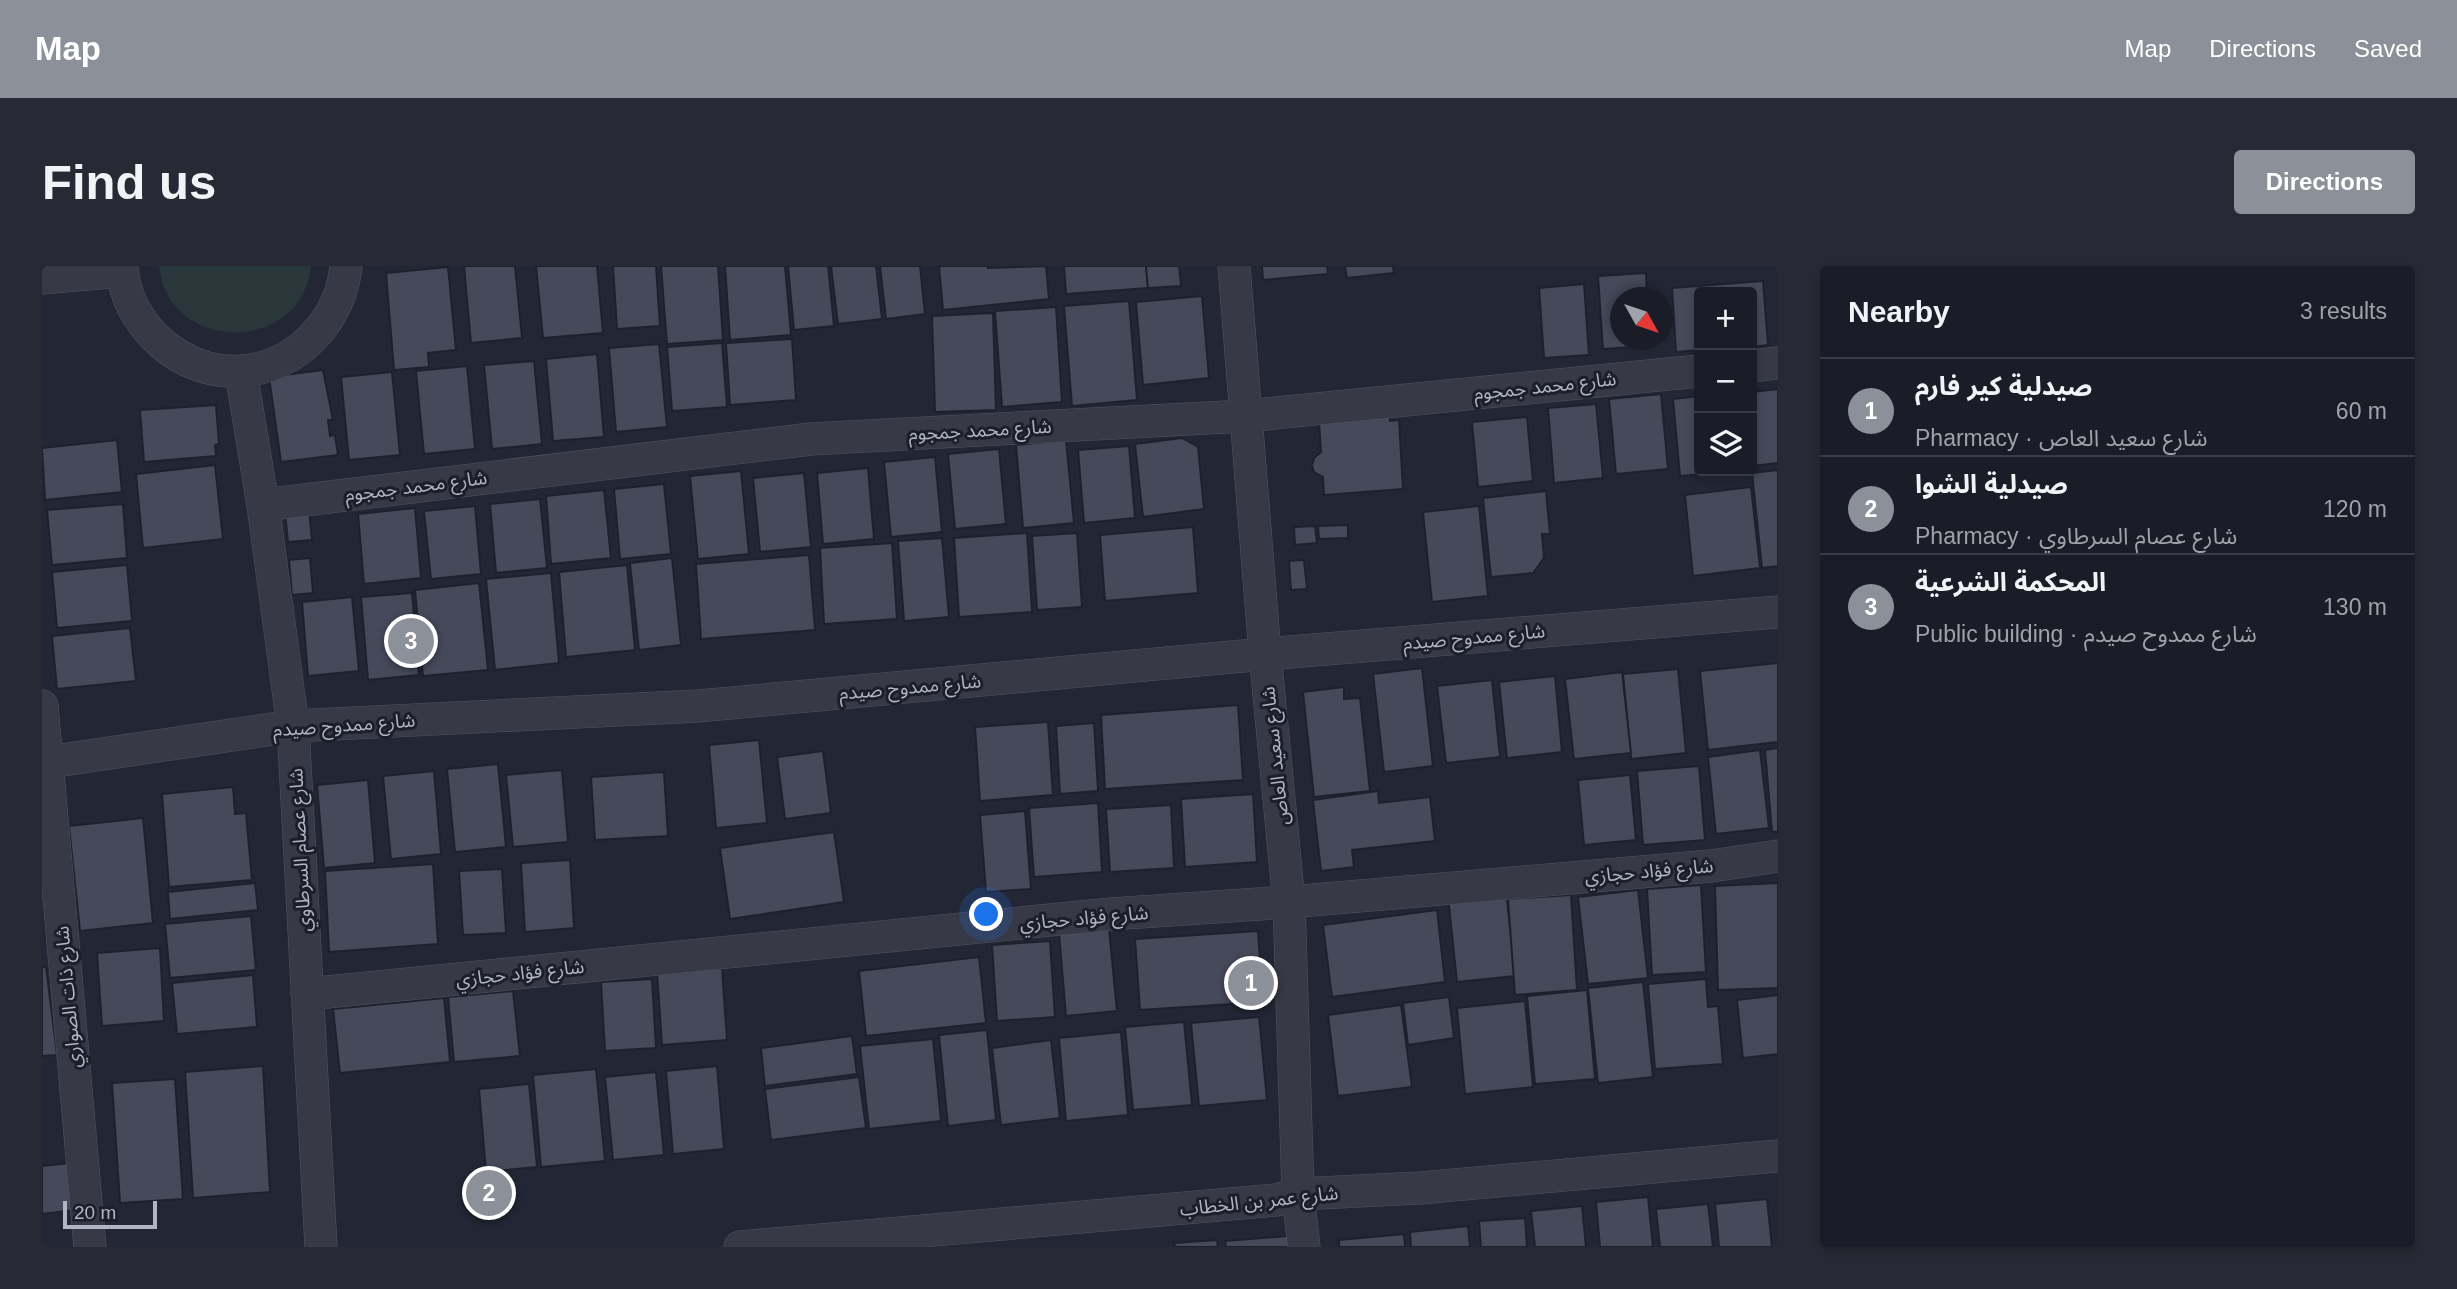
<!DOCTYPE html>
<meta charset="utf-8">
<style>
:root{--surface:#1a1d28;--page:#272a34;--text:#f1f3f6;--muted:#9fa2a8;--line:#383b45;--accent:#8c9099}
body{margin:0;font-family:Helvetica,"Noto Sans Arabic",sans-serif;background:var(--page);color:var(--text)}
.controls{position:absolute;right:21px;top:21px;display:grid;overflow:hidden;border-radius:7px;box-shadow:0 4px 10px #0003}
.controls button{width:63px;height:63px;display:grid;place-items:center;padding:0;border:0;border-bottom:2px solid var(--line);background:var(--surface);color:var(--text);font:35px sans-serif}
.compass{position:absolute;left:1568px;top:21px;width:63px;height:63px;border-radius:50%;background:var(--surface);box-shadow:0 4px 10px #0003;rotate:130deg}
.scale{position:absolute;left:21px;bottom:18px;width:94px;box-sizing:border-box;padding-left:7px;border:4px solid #b1b4c2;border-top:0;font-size:19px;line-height:24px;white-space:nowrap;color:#b1b4c2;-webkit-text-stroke:5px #1c1f2b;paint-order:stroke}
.you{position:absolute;left:945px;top:649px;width:24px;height:24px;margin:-18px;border:5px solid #fff;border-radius:50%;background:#1a73e8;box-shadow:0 0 0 10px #1a73e833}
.badge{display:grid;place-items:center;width:46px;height:46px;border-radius:50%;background:var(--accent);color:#fff;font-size:23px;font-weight:700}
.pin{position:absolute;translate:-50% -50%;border:4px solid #fff;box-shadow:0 2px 7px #0006}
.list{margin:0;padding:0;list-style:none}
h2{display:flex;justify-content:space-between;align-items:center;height:91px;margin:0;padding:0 28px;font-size:30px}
h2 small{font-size:23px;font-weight:400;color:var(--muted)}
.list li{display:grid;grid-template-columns:46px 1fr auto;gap:21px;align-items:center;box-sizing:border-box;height:98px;padding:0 28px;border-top:2px solid var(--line)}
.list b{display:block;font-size:26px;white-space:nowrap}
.list p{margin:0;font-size:23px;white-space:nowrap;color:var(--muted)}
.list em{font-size:23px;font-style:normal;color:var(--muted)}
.icon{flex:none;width:38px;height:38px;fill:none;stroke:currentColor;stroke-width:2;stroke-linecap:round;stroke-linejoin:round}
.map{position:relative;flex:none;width:1736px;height:981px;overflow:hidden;border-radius:7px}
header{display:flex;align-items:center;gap:42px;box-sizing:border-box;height:98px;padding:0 35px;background:var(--accent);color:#fff}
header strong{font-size:33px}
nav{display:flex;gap:38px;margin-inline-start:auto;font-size:24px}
.intro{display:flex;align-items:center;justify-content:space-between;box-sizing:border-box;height:168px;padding:0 42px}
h1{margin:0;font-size:49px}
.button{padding:18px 32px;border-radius:7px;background:var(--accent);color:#fff;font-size:24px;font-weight:700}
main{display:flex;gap:42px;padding:0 42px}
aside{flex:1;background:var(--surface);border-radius:7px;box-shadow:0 4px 10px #0003}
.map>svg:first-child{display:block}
</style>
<header>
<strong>Map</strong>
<nav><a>Map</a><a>Directions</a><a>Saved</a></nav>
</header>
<div class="intro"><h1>Find us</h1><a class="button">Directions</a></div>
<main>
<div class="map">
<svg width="1736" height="981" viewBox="0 0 1736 981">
<rect width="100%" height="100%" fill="#232735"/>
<path fill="#29373a" d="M117,0H269C261,88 126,89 117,0Z"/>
<g fill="#45495a" stroke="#1e212d" stroke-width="2">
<path d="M422,0H473L480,72L429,77Z"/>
<path d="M494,0H555L561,67L501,72Z"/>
<path d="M571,0H614L618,60L575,63Z"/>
<path d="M619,0H676L681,74L625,78Z"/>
<path d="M683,0H743L749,69L688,74Z"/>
<path d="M746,0H786L792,60L752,64Z"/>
<path d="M789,0H834L840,53L796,58Z"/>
<path d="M838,0H878L883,48L844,53Z"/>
<path d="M897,0H946V2L1004,0L1007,33L901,44Z"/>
<path d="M1022,0H1104L1106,22L1024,28Z"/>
<path d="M1104,0H1137L1139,20L1106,22Z"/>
<path d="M1220,0H1285L1286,8L1221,14Z"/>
<path d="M1303,0H1351L1352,7L1305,12Z"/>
<path d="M406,1L414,84L386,87L387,101L352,104L344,7Z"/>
<path d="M1604,7L1605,32H1578V74H1608L1609,80L1561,83L1556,10Z"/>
<path d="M1721,15L1726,79L1710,81V26H1657V84L1634,86L1630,22Z"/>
<path d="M1542,18L1547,89L1502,92L1497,22Z"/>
<path d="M1160,30L1167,112L1101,119L1094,36Z"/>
<path d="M1087,35L1095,134L1030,140L1022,40Z"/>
<path d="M1014,41L1020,136L960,141L953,45Z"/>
<path d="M951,47L954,144L893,146L890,50Z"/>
<path d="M750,73L754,134L688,139L684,77Z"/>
<path d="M680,77L685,141L630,145L625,81Z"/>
<path d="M617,78L625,161L574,166L567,82Z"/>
<path d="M555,88L562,171L511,175L504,93Z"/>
<path d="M492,95L500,178L450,183L442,99Z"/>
<path d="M425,100L433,183L382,188L374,105Z"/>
<path d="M281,104L291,154H286L288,170L293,169L296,189L239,196L227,111Z"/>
<path d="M350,106L358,189L307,194L299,111Z"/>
<path d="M1736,123V197L1710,200V126Z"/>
<path d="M1619,128L1626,203L1574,208L1567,133Z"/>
<path d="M1657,130V205L1688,206L1638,210L1631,133Z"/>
<path d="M1554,138L1561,212L1512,217L1506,142Z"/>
<path d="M174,139L177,178L173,179L174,190L102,196L98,144Z"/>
<path d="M1347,150L1348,155L1357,154L1361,223L1282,229L1281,211L1272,206L1270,200L1272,192L1279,186L1277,155Z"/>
<path d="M1485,151L1491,215L1436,221L1430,156Z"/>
<path d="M1140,172L1156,181L1162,243L1101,251L1093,178Z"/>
<path d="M75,174L80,226L3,234L0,182Z"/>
<path d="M1024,174L1032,257L981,262L974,179Z"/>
<path d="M1087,180L1093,252L1042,257L1036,184Z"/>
<path d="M957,183L964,258L913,263L906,188Z"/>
<path d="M893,191L900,266L849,271L842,196Z"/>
<path d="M173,199L181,273L101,282L94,208Z"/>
<path d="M826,202L832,273L781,278L775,207Z"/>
<path d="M1736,204V300L1720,302L1710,207Z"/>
<path d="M699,205L707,288L656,293L648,210Z"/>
<path d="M762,207L769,281L718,286L711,212Z"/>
<path d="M622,218L629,288L578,293L572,223Z"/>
<path d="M1709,221L1718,302L1651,310L1643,229Z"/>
<path d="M562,224L569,292L509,298L504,230Z"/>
<path d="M1504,225L1508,268H1500L1502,292L1491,307L1449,311L1441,232Z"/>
<path d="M498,233L505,302L454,307L448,238Z"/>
<path d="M81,238L85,292L10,299L5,244Z"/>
<path d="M433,240L439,308L389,313L382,245Z"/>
<path d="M1437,240L1446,330L1390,336L1381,246Z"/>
<path d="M373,242L379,312L322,318L316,248Z"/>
<path d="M267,244L270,274L246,276L243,246Z"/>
<path d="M1306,259V272L1277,273L1276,260Z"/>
<path d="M1273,260L1275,277L1253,279L1252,261Z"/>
<path d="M1151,261L1156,327L1063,335L1058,269Z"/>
<path d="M985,267L990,346L917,351L912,272Z"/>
<path d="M1035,267L1040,341L995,344L990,270Z"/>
<path d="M900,272L907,351L862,355L856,275Z"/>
<path d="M850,277L855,353L782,358L778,282Z"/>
<path d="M767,289L773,364L659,373L654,298Z"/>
<path d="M268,292L271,327L250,329L247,294Z"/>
<path d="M630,292L639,379L597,384L588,297Z"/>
<path d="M1262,294L1265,323L1249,324L1247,295Z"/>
<path d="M85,299L90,355L15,362L10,306Z"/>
<path d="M585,299L593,384L524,391L517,306Z"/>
<path d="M509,307L517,397L453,404L444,313Z"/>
<path d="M437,317L446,404L381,410L373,324Z"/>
<path d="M370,327L377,409L326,414L319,331Z"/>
<path d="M310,331L317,405L266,410L260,336Z"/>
<path d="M88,362L94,415L15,423L10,370Z"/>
<path d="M1736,397V476L1666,484L1658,405Z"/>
<path d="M1380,402L1391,500L1342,506L1331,408Z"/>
<path d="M1636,403L1644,487L1589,493L1581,408Z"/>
<path d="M1580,406L1589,487L1532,493L1523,413Z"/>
<path d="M1513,410L1520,486L1465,492L1457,416Z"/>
<path d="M1450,414L1458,491L1404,497L1395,420Z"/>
<path d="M1302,421V433L1318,432L1328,525L1272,531L1261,426Z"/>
<path d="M1196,439L1201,514L1063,523L1059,449Z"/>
<path d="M1006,456L1011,529L938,535L933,461Z"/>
<path d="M1052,457L1056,525L1018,528L1014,460Z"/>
<path d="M717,474L725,557L674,562L667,479Z"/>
<path d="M1736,482V566H1730L1723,484Z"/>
<path d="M1718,484L1727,562L1674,568L1666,491Z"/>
<path d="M781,485L789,547L743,553L735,491Z"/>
<path d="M456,498L464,581L413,586L405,503Z"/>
<path d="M1657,500L1663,574L1601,579L1595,505Z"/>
<path d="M520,504L526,576L471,581L464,509Z"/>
<path d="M392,505L399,588L349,593L341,510Z"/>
<path d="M622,506L626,570L553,574L549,511Z"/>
<path d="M1588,509L1594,574L1542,579L1536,514Z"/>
<path d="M326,514L333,597L282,602L275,519Z"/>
<path d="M191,521L193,548L204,547L210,614L127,621L120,528Z"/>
<path d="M1336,525L1337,537L1388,531L1393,575L1310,584L1312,601L1279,605L1271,534Z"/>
<path d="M1211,528L1215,596L1143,601L1139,533Z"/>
<path d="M1056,537L1060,606L992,611L987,542Z"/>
<path d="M1129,539L1132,602L1068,606L1064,543Z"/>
<path d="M983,545L989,623L944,626L938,549Z"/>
<path d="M101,552L111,657L38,665L27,560Z"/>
<path d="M792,566L802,636L688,653L678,582Z"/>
<path d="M528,594L532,662L483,666L479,597Z"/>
<path d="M391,598L396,678L287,686L283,605Z"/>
<path d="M460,603L464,667L421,669L417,605Z"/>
<path d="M213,617L216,644L128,653L126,626Z"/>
<path d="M1736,617V722L1676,724L1673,620Z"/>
<path d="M1659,619L1664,706L1610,709L1605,623Z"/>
<path d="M1464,624L1473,710L1415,716L1406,630Z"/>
<path d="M1596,624L1606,712L1546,718L1536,631Z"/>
<path d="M1529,629L1535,724L1473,729L1466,633Z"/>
<path d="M1395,644L1403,716L1290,731L1281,659Z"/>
<path d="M209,650L214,704L128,712L123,658Z"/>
<path d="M1067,663L1075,745L1024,750L1017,667Z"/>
<path d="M1216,665L1221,736L1098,744L1093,673Z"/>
<path d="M1008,675L1013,751L955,755L950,679Z"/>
<path d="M118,682L122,755L60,760L55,687Z"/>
<path d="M937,691L944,757L824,770L817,705Z"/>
<path d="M0,701H4L15,789L0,790Z"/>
<path d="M680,702L685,774L620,779L615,706Z"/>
<path d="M211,709L215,761L135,768L130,717Z"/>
<path d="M610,713L614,782L563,785L559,716Z"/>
<path d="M1664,713L1666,741L1676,740L1681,798L1613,803L1606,718Z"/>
<path d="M1601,716L1611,811L1556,817L1546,722Z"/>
<path d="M1545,724L1553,813L1493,818L1485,730Z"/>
<path d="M471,725L478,790L412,796L406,731Z"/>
<path d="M1736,729V788L1701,792L1695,734Z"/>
<path d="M1407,731L1412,772L1366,779L1361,737Z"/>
<path d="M402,732L408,796L298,807L291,743Z"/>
<path d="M1483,735L1491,821L1423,828L1415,742Z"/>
<path d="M1359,739L1370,821L1296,830L1286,749Z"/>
<path d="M1217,751L1225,834L1157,840L1149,757Z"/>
<path d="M1142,756L1150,839L1091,844L1083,761Z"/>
<path d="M945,764L954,854L906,860L897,769Z"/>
<path d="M1079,766L1086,849L1024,855L1017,772Z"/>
<path d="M810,770L815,808L723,820L719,782Z"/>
<path d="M891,773L899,855L827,863L818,780Z"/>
<path d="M1009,774L1018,852L959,859L950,782Z"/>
<path d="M221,800L228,926L151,932L143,806Z"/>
<path d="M675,800L682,883L631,888L624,805Z"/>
<path d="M554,803L563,895L499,901L491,809Z"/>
<path d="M614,806L622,889L571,894L563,811Z"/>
<path d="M817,811L824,862L729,874L723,823Z"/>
<path d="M133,813L141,933L78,937L70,817Z"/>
<path d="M487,818L495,901L444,906L437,823Z"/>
<path d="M28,897L34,944L0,948V900Z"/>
<path d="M1606,931L1611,981H1558L1554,936Z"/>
<path d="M1725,933L1730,981H1677L1673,938Z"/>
<path d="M1666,938L1671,981H1618L1614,943Z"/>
<path d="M1540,940L1544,981H1493L1489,945Z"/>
<path d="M1483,952L1485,981H1439L1437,955Z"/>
<path d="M1426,960L1428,981H1369L1368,966Z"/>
<path d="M1362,968L1363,981H1297V974Z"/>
<path d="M1246,970L1247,981H1184L1183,975Z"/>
<path d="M1175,974L1176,981H1133L1132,977Z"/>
</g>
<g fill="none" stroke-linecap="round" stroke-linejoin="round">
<defs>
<g id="minor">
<path d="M80,0C83,59 140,110 200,105C255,101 299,54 304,0"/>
<path d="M1192,0L1223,388L1247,636L1256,928L1262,981"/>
<path d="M0,12L80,5"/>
<path d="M1710,100L1736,97"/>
<path d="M199,106L221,239L251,460L279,981"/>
<path d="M221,239L769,173L1203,150L1657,105"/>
<path d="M0,440L48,981"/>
<path d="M0,497L251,460L656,440L1223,388L1736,346"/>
<path d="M265,728L1069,648L1247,636L1669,600L1736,590"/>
<path d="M698,981L1234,934L1256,928L1378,922L1736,890"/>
</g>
</defs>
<use href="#minor" stroke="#515461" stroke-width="33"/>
<use href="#minor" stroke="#373946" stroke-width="32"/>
</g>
<g text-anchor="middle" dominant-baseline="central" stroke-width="6" stroke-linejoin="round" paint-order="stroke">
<g font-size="19" fill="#b1b4c2" stroke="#1c1f2b">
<text transform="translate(1503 120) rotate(-6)">شارع محمد جمجوم</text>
<text transform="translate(938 164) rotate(-3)">شارع محمد جمجوم</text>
<text transform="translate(374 220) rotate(-7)">شارع محمد جمجوم</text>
<text transform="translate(1432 371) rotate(-5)">شارع ممدوح صيدم</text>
<text transform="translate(868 421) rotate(-5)">شارع ممدوح صيدم</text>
<text transform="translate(302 459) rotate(-4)">شارع ممدوح صيدم</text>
<text transform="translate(1233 490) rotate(-96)">شارع سعيد العاص</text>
<text transform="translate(258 584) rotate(-93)">شارع عصام السرطاوي</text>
<text transform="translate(1607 605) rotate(-5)">شارع فؤاد حجازي</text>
<text transform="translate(1042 652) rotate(-5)">شارع فؤاد حجازي</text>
<text transform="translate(478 707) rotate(-6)">شارع فؤاد حجازي</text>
<text transform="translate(26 731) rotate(-95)">شارع ذات الصواري</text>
<text transform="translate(1217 935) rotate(-6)">شارع عمر بن الخطاب</text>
</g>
</g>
</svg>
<div class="controls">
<button>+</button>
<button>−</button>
<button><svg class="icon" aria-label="layers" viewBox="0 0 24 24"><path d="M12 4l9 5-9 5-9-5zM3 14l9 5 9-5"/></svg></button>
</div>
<svg class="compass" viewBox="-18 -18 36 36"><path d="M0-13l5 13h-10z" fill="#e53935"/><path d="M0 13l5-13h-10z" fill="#9fa2a8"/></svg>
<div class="scale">20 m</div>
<div class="you"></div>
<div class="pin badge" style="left:1209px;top:717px">1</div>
<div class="pin badge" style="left:447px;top:927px">2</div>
<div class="pin badge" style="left:369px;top:375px">3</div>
</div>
<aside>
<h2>Nearby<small>3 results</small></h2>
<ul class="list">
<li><span class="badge">1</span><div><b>صيدلية كير فارم</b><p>Pharmacy · شارع سعيد العاص</p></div><em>60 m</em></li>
<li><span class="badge">2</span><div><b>صيدلية الشوا</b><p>Pharmacy · شارع عصام السرطاوي</p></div><em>120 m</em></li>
<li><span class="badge">3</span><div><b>المحكمة الشرعية</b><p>Public building · شارع ممدوح صيدم</p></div><em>130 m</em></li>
</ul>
</aside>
</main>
